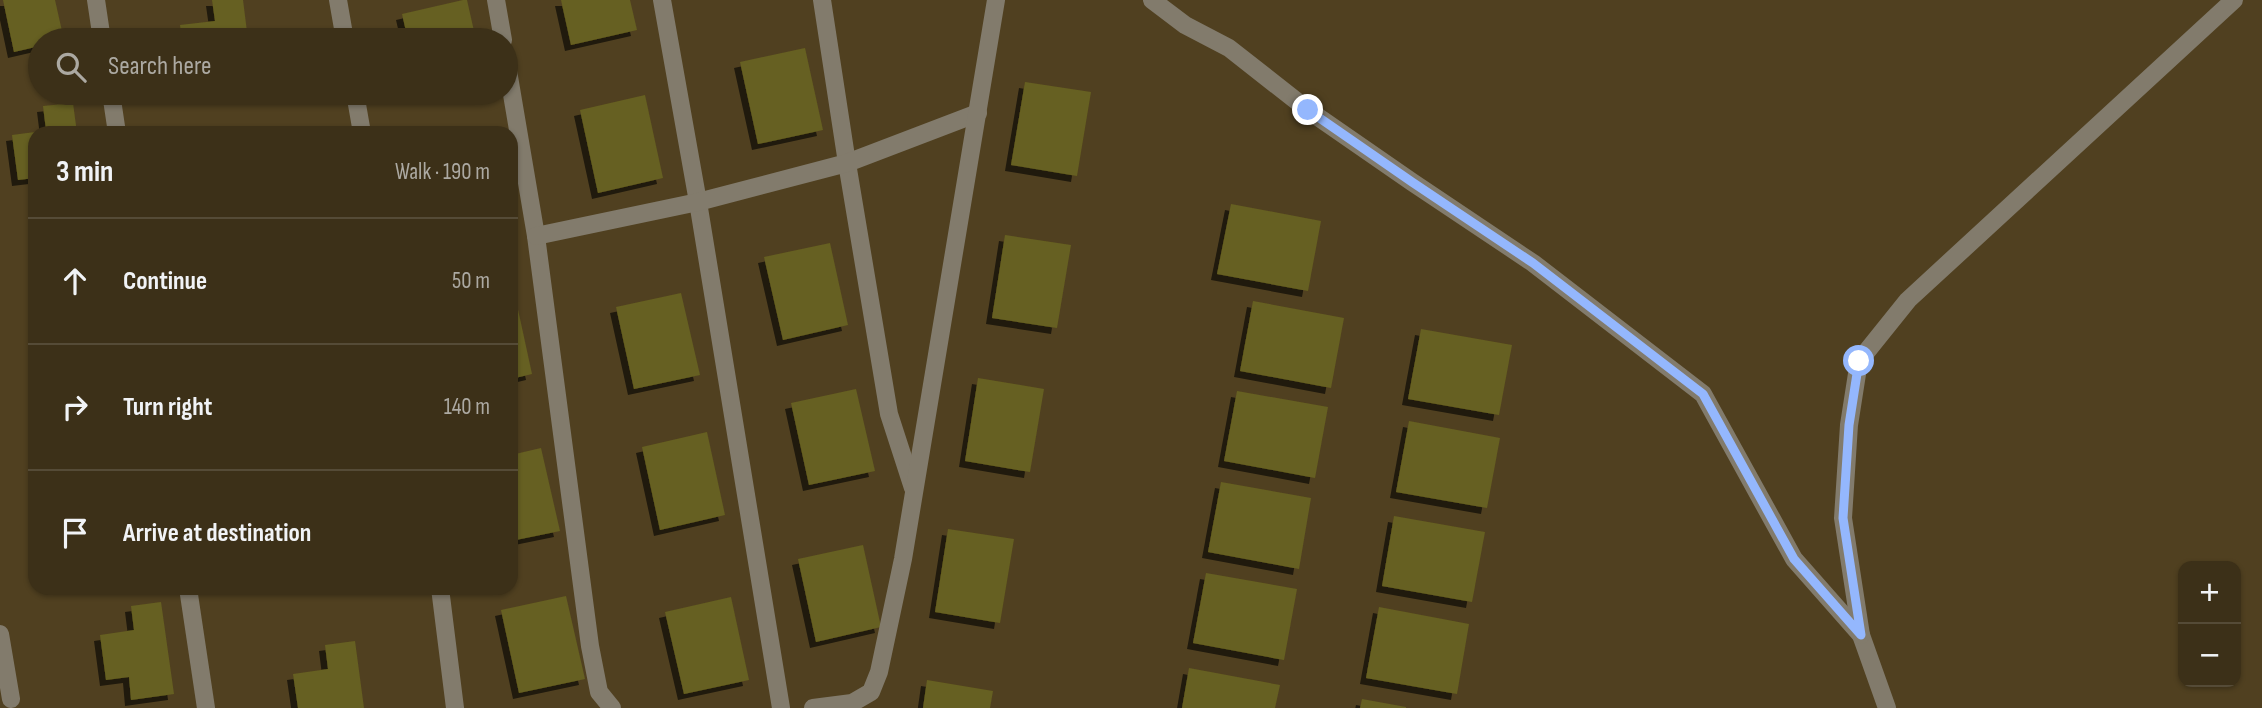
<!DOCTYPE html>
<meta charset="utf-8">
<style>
:root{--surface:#3c3018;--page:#473c25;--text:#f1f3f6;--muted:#aca9a2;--line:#554b37}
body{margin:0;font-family:"Sofia Sans Condensed",sans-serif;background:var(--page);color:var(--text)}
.controls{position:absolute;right:21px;bottom:21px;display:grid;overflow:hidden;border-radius:14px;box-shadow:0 2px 5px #0004}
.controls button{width:63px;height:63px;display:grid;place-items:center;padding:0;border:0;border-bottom:2px solid var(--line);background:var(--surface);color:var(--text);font:35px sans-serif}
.stop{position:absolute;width:21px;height:21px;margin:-16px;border:5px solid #94b7fd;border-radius:50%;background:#fff}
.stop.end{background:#94b7fd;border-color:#fff;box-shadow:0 2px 7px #0008}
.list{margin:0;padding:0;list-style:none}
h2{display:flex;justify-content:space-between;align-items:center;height:91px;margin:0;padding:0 28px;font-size:30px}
h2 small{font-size:23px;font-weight:400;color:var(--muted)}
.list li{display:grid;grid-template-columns:46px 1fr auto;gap:21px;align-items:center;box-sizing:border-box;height:126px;padding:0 28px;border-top:2px solid var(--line)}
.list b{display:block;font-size:26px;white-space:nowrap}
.list em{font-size:23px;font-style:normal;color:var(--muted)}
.icon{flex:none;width:38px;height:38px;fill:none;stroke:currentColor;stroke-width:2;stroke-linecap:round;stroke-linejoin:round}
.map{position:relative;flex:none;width:2262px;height:708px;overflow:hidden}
.search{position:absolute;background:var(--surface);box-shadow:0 2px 5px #0004;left:28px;top:28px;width:490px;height:77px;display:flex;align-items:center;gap:18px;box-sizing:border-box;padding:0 24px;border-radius:38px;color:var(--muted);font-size:26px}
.panel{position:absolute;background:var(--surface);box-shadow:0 2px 5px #0004;left:28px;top:126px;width:490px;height:469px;border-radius:21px}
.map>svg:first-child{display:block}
</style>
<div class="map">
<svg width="2262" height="708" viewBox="0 0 2262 708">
<defs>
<filter id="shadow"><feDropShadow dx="-6" dy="6" stdDeviation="0" flood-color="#0009"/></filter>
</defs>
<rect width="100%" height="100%" fill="#504020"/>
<g fill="#666020" filter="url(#shadow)">
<path d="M3,0H55L64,40H40V46L14,52Z"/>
<path d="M212,0H243L248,40H182L180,25L215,21Z"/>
<path d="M463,0H467L476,40H408L402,14Z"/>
<path d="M561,0H630L637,30L571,45Z"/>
<path d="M805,48L823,130L758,144L740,62Z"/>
<path d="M1025,82L1091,92L1077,176L1011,165Z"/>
<path d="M645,95L663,178L598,193L580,110Z"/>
<path d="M73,103L77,133H38L46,130L43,106Z"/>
<path d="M35,132V178L18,180L12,135Z"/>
<path d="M1231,204L1321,221L1308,291L1217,274Z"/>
<path d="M1005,235L1071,245L1057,328L992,318Z"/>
<path d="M830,243L848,325L783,340L764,257Z"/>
<path d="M514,291L532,374L511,379V292Z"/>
<path d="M681,293L700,375L634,389L616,307Z"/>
<path d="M1253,301L1344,318L1331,388L1240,371Z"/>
<path d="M1421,329L1512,345L1499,415L1408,399Z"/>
<path d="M978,378L1044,389L1030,472L965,461Z"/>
<path d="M856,389L875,471L809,485L791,403Z"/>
<path d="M1237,391L1328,407L1315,478L1224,461Z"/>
<path d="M1409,421L1500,438L1487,508L1396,492Z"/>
<path d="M707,432L725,515L660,530L642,447Z"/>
<path d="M541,448L560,531L511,541V455Z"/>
<path d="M1221,482L1311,498L1299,569L1208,552Z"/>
<path d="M1394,516L1485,532L1472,602L1382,586Z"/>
<path d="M948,529L1014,539L1000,623L935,612Z"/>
<path d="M863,545L881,627L816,642L798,559Z"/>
<path d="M1206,573L1297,589L1284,660L1193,643Z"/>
<path d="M566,596L585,679L519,693L501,610Z"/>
<path d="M731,597L749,680L684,694L665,612Z"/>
<path d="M161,602L174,694L131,700L129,677L106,680L100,635L134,630L131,606Z"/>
<path d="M1379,607L1469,624L1457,694L1366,678Z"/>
<path d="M355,641L364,708H298L293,674L328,669L325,645Z"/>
<path d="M1189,668L1280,685L1275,708H1182Z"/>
<path d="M927,680L993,691L990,708H923Z"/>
<path d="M1362,699L1406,707V708H1360Z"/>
</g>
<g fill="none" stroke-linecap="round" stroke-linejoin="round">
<g stroke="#827b6c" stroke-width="18">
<path d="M496,0L503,40"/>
<path d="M662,0L698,202L781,708"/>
<path d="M822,0L847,163L889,414L913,488"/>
<path d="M506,59L536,236L590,646L599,692L612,708"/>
<path d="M536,236L698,202L847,163L978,113"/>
<path d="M813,708L852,703L871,692L879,672L903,559L996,0"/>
</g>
<g stroke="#827b6c" stroke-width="18">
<path d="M96,0L102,40"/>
<path d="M338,0L345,40"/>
<path d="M1152,0L1185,25L1229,48L1308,110L1412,182L1533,263L1703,394L1794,559L1861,635L1887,708"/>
<path d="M111,93L117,133"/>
<path d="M355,93L362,133"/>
<path d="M188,588L206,708"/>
<path d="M440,588L455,708"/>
<path d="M0,634L11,699"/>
<path d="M1861,635L1843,518L1849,425L1859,361L1908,300L2234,0"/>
</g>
</g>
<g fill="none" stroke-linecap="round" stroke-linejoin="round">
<path stroke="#94b7fd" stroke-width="9" d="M1308,110L1412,182L1533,263L1703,394L1794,559L1861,635L1843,518L1849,425L1859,361"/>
</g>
</svg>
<div class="controls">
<button>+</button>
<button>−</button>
</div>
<div class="stop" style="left:1859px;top:361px"></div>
<div class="stop end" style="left:1308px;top:110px"></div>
<div class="search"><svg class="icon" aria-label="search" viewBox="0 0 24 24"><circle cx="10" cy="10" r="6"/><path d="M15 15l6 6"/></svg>Search here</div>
<section class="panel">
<h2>3 min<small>Walk · 190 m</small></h2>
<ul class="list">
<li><svg class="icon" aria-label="ahead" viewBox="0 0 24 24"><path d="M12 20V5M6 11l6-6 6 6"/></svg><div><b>Continue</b></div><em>50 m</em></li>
<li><svg class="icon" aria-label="right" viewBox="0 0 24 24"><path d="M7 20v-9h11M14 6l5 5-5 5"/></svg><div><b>Turn right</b></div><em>140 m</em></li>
<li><svg class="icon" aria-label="arrive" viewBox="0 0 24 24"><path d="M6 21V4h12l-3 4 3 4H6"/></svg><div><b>Arrive at destination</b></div></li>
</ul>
</section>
</div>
